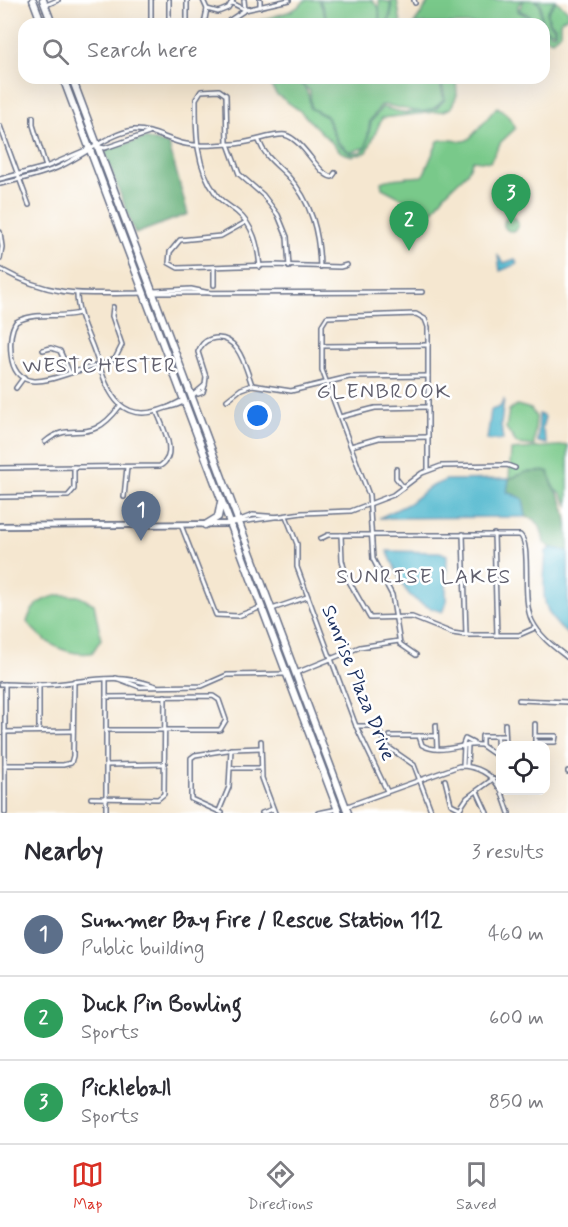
<!DOCTYPE html>
<style>
:root{--surface:#fff;--page:#f7f7f7;--text:#2b2b33;--muted:#7c7c81;--line:#e1e1e2;--accent:#d93025}
body{margin:0;font-family:Mynerve,sans-serif;background:var(--page);color:var(--text)}
.controls{position:absolute;right:18px;bottom:18px;display:grid;overflow:hidden;border-radius:12px;box-shadow:0 6px 24px #0002}
.controls button{width:54px;height:54px;display:grid;place-items:center;padding:0;border:0;border-bottom:2px solid var(--line);background:var(--surface);color:var(--text);font:30px sans-serif}
.you{position:absolute;left:258px;top:416px;width:21px;height:21px;margin:-15px;border:4px solid #fff;border-radius:50%;background:#1a73e8;box-shadow:0 0 0 9px #1a73e833}
.badge{display:grid;place-items:center;width:39px;height:39px;border-radius:50%;background:var(--accent);color:#fff;font-size:20px;font-weight:700}
.pin{position:absolute;translate:-50% -50px;filter:drop-shadow(0 2px 3px #0008)}
.pin::after{content:'';position:absolute;top:32px;width:21px;height:18px;background:inherit;clip-path:polygon(0 0,100% 0,50% 100%)}
.list{margin:0;padding:0;list-style:none}
h2{display:flex;justify-content:space-between;align-items:center;height:78px;margin:0;padding:0 24px;font-size:26px}
h2 small{font-size:20px;font-weight:400;color:var(--muted)}
.list li{display:grid;grid-template-columns:39px 1fr auto;gap:18px;align-items:center;box-sizing:border-box;height:84px;padding:0 24px;border-top:2px solid var(--line)}
.list b{display:block;font-size:22px;white-space:nowrap}
.list p{margin:0;font-size:20px;white-space:nowrap;color:var(--muted)}
.list em{font-size:20px;font-style:normal;color:var(--muted)}
.icon{flex:none;width:33px;height:33px;fill:none;stroke:currentColor;stroke-width:2;stroke-linecap:round;stroke-linejoin:round}
.map{position:relative;flex:none;width:568px;height:813px;overflow:hidden}
.search{position:absolute;background:var(--surface);box-shadow:0 6px 24px #0002;left:18px;right:18px;top:18px;height:66px;display:flex;align-items:center;gap:15px;box-sizing:border-box;padding:0 21px;border-radius:18px;color:var(--muted);font-size:22px}
.sheet{height:330px;background:var(--surface)}
nav{display:flex;justify-content:space-around;align-items:center;box-sizing:border-box;height:84px;border-top:2px solid var(--line);background:var(--surface);font-size:16px;color:var(--muted)}
nav a{display:grid;justify-items:center;gap:3px}
nav .on{color:var(--accent)}
.map>svg:first-child{display:block}
</style>
<div class="map">
<svg width="568" height="813" viewBox="0 0 568 813">
<rect width="100%" height="100%" fill="#fff"/>
<filter id="ink" filterUnits="userSpaceOnUse"><feTurbulence type="fractalNoise" baseFrequency=".0167" numOctaves="2"/><feDisplacementMap in="SourceGraphic" scale="12" xChannelSelector="R" yChannelSelector="G"/><feConvolveMatrix kernelMatrix="1 2 1 2 8 2 1 2 1" color-interpolation-filters="sRGB"/></filter>
<filter id="wash" filterUnits="userSpaceOnUse"><feTurbulence type="fractalNoise" baseFrequency=".008" numOctaves="4" result="noise"/><feDisplacementMap in="SourceGraphic" scale="24" xChannelSelector="R" yChannelSelector="G"/><feGaussianBlur stdDeviation="1.35" result="paint"/><feColorMatrix in="noise" values="0 0 0 0 0 0 0 0 0 0 0 0 0 0 0 0 0 1.4 0 .05"/><feComposite in="paint" operator="in"/></filter>
<g filter="url(#wash)">
<rect width="100%" height="100%" fill="#f5e7d0"/>
<g fill="#79c98a" stroke="#4a7c74" stroke-width="1.5">
<path d="M305,0H319L328,24H253C271,14 293,16 305,0Z"/>
<path d="M320,0H372L379,8V24H329Z"/>
<path d="M379,0L390,2L391,10L387,24H380Z"/>
<path d="M391,0H397L401,24H389L392,10Z"/>
<path d="M430,0H523L518,5V11L530,18L507,24H414Z"/>
<path d="M524,0H534L540,5L541,24H517L530,19V16L519,10Z"/>
<path d="M535,0H555L547,12L548,22L554,27V32C541,30 541,17 541,4Z"/>
<path d="M556,1L568,10V16L561,20V33L552,40L544,37V28L552,34L555,33V26L549,21L548,12Z"/>
<path d="M266,78C292,78 310,79 310,108L326,117L337,143L350,153L360,152L366,148L371,122L382,107L405,113L436,109L445,99L441,78H456L457,95L451,108L444,111L382,118L367,152L352,156L341,152L300,111L276,94Z"/>
<path d="M290,78H439L444,99C426,123 404,105 381,105L370,121L366,147L350,152L338,142L327,116L311,108L310,91L298,81Z"/>
<path d="M497,107C504,110 514,122 515,129L501,142L490,162L473,160L467,173L445,194L433,211H426L382,188L381,182C386,178 414,177 423,176L438,141C449,136 457,144 467,140C472,138 491,113 497,107Z"/>
<circle cx="511" cy="224" r="7"/>
<path d="M517,405L531,409L536,417L534,446L517,444L506,428L509,410Z"/>
<path d="M568,445V505L561,493L554,489L552,481L526,472L509,479L511,450Z"/>
<path d="M61,595L78,596L94,604L101,639L92,653C65,656 43,642 27,622C32,604 43,598 61,595Z"/>
</g>
<g fill="#62ad76" stroke="#3e6e6a" stroke-width="1.5">
<path d="M145,138L169,145L188,214L135,234L105,153L108,149Z"/>
<path d="M548,471L554,489C568,501 568,530 568,551L553,549L544,543C542,531 540,519 526,517L523,499L507,491L509,479L526,472Z"/>
</g>
<g fill="#50b7ce" stroke="#367396" stroke-width="1.5">
<path d="M498,256L504,263L515,259L517,264L500,271Z"/>
<path d="M504,399L501,425L503,440H487L491,410L500,407Z"/>
<path d="M539,414L545,417L542,428L547,444L538,442Z"/>
<path d="M509,479L507,492L523,499L526,517L379,518L408,504L430,487L446,480Z"/>
<path d="M552,548L568,551V635C536,609 544,589 546,551Z"/>
<path d="M387,551L440,552L447,555L446,604L442,612C401,599 405,587 387,551Z"/>
</g>
</g>
<g filter="url(#ink)">
<g fill="none" stroke-linecap="round" stroke-linejoin="round">
<defs>
<g id="minor">
<path d="M151,0V24"/>
<path d="M169,0V24"/>
<path d="M187,0V24"/>
<path d="M203,0L207,9L218,12L228,8L233,0"/>
<path d="M244,0L245,10"/>
<path d="M260,0V7"/>
<path d="M414,0L415,3"/>
<path d="M232,3L244,9"/>
<path d="M46,5L58,0"/>
<path d="M204,24L207,9"/>
<path d="M224,24L245,10L289,0"/>
<path d="M33,117V125L46,167"/>
<path d="M0,126L29,205"/>
<path d="M259,141C265,157 276,164 288,176C312,202 319,233 320,267"/>
<path d="M227,144L226,95L219,90L201,91L196,99C196,131 195,166 216,194C221,202 230,206 237,212C254,226 258,246 260,267"/>
<path d="M228,144L239,174L263,195L278,215L287,237L289,267"/>
<path d="M100,147L105,148L149,133"/>
<path d="M0,179L46,167L88,149"/>
<path d="M0,184C21,179 42,175 61,166C84,155 110,133 134,130C151,129 169,141 186,144C201,147 217,144 232,144C248,144 275,133 285,135C304,140 318,175 332,177L335,173"/>
<path d="M246,222L221,236L180,240L170,252L169,263L178,268L273,265L340,267L347,265"/>
<path d="M0,232L2,247L0,259"/>
<path d="M0,269C52,298 86,294 143,293"/>
<path d="M214,285V268"/>
<path d="M154,291L191,289L210,293"/>
<path d="M154,293L422,292"/>
<path d="M77,294C77,313 86,330 93,348C107,385 114,428 166,408C172,406 177,406 183,402"/>
<path d="M79,313C60,319 34,311 16,322C10,331 10,343 11,354C15,395 51,379 74,372C88,368 102,365 115,359L122,345L112,316L113,307"/>
<path d="M322,346L428,345"/>
<path d="M43,350L51,348L60,351L70,373"/>
<path d="M16,388L24,377"/>
<path d="M198,394L203,392L205,385"/>
<path d="M192,396L205,385L206,377L198,352C201,345 204,341 211,339C238,332 245,366 252,385"/>
<path d="M227,400L241,389L252,385L291,391L349,377L428,376"/>
<path d="M169,407L183,400"/>
<path d="M340,417L375,408L427,407"/>
<path d="M45,442C73,418 87,450 120,406"/>
<path d="M351,446L379,438L428,437"/>
<path d="M0,468L160,466C179,455 163,428 157,412"/>
<path d="M396,469V478L404,488"/>
<path d="M0,497L68,496L74,489V467"/>
<path d="M124,497L127,467"/>
<path d="M286,516L297,544V567L356,726L387,791"/>
<path d="M240,520L253,515L280,517"/>
<path d="M240,522L302,513L351,511L393,495L422,473L441,466L507,465L515,468"/>
<path d="M181,525L216,615L238,616L262,607"/>
<path d="M463,534L466,635"/>
<path d="M494,534L497,635"/>
<path d="M341,535L342,560L346,576L370,618L412,617L452,633L466,635H519L535,628"/>
<path d="M320,539L328,535H520C532,545 521,599 532,621C540,637 554,647 568,658"/>
<path d="M272,609L307,597"/>
<path d="M416,655L400,644L392,595L373,559L369,495L322,370V325L327,317L416,314L425,319L428,327V470"/>
<path d="M296,673L360,647L399,641"/>
<path d="M116,678L140,687L202,686L227,675L285,674"/>
<path d="M106,679V813"/>
<path d="M0,684C18,684 37,686 56,684C95,680 116,673 156,686"/>
<path d="M5,684V813"/>
<path d="M106,697L213,696L219,700L226,720L220,730H106"/>
<path d="M519,700L568,702"/>
<path d="M505,724L506,746"/>
<path d="M535,724V746"/>
<path d="M436,725L437,749"/>
<path d="M356,726H376L388,747L414,765L432,813"/>
<path d="M39,731V684"/>
<path d="M5,732L73,731"/>
<path d="M390,736H436"/>
<path d="M419,736L422,745C441,756 462,742 481,745L500,758"/>
<path d="M497,736L498,768"/>
<path d="M535,736H556L555,742H535"/>
<path d="M261,741L262,778L275,813"/>
<path d="M482,745V736H505"/>
<path d="M462,747L465,739L473,743"/>
<path d="M5,765H63L71,763L73,756L74,681"/>
<path d="M106,765L165,764"/>
<path d="M463,765L464,746"/>
<path d="M467,766L468,745"/>
<path d="M231,768H261"/>
<path d="M568,771V772"/>
<path d="M445,780L451,804L459,808"/>
<path d="M501,790L509,813"/>
<path d="M477,791L487,813"/>
<path d="M91,798L158,799L164,794L165,696"/>
<path d="M345,807L459,766C477,766 491,773 500,789"/>
<path d="M219,811L229,787L231,749"/>
<path d="M222,813L191,799V758L195,755L234,749L261,748"/>
<path d="M262,813L273,809"/>
<path d="M318,813L338,809"/>
<path d="M457,813L467,798L493,779"/>
</g>
<path id="major" d="M0,526L226,524L239,521"/>
<g id="highway">
<path d="M33,0L42,24"/>
<path d="M43,0L52,24"/>
<path d="M63,78L339,813"/>
<path d="M72,78L348,813"/>
<path d="M205,525L218,517L221,502"/>
</g>
</defs>
<use href="#minor" stroke="#676f86" stroke-width="6"/>
<use href="#major" stroke="#676f86" stroke-width="8"/>
<use href="#highway" stroke="#676f86" stroke-width="9"/>
<use href="#minor" stroke="#fff" stroke-width="3"/>
<use href="#major" stroke="#fff" stroke-width="4.5"/>
<use href="#highway" stroke="#fff" stroke-width="6"/>
</g>
</g>
<g text-anchor="middle" dominant-baseline="central" stroke-width="5" stroke-linejoin="round" paint-order="stroke">
<g font-size="20" fill="#1b2f5e" stroke="#fff">
<text transform="translate(358 683) rotate(68)">Sunrise Plaza Drive</text>
</g>
<g font-size="21" letter-spacing="1.5" fill="#61606e" stroke="#fff">
<text x="100" y="366">WESTCHESTER</text>
<text x="384" y="392">GLENBROOK</text>
<text x="424" y="577">SUNRISE LAKES</text>
</g>
</g>
</svg>
<div class="controls">
<button><svg class="icon" aria-label="locate" viewBox="0 0 24 24"><circle cx="12" cy="12" r="6"/><path d="M12 2v4M12 18v4M2 12h4M18 12h4"/></svg></button>
</div>
<div class="you"></div>
<div class="pin badge" style="left:141px;top:541px;background:#5c6f8a">1</div>
<div class="pin badge" style="left:409px;top:251px;background:#2e9e5b">2</div>
<div class="pin badge" style="left:511px;top:224px;background:#2e9e5b">3</div>
<div class="search"><svg class="icon" aria-label="search" viewBox="0 0 24 24"><circle cx="10" cy="10" r="6"/><path d="M15 15l6 6"/></svg>Search here</div>
</div>
<section class="sheet">
<h2>Nearby<small>3 results</small></h2>
<ul class="list">
<li><span class="badge" style="background:#5c6f8a">1</span><div><b>Summer Bay Fire / Rescue Station 112</b><p>Public building</p></div><em>460 m</em></li>
<li><span class="badge" style="background:#2e9e5b">2</span><div><b>Duck Pin Bowling</b><p>Sports</p></div><em>600 m</em></li>
<li><span class="badge" style="background:#2e9e5b">3</span><div><b>Pickleball</b><p>Sports</p></div><em>850 m</em></li>
</ul>
</section>
<nav>
<a class="on"><svg class="icon" aria-label="map" viewBox="0 0 24 24"><path d="M3 6l6-2 6 2 6-2v14l-6 2-6-2-6 2zM9 4v14M15 6v14"/></svg>Map</a>
<a><svg class="icon" aria-label="directions" viewBox="0 0 24 24"><path d="M12 3l9 9-9 9-9-9zM9 14v-3h6M13 9l2 2-2 2"/></svg>Directions</a>
<a><svg class="icon" aria-label="saved" viewBox="0 0 24 24"><path d="M7 4h10v16l-5-4-5 4z"/></svg>Saved</a>
</nav>
